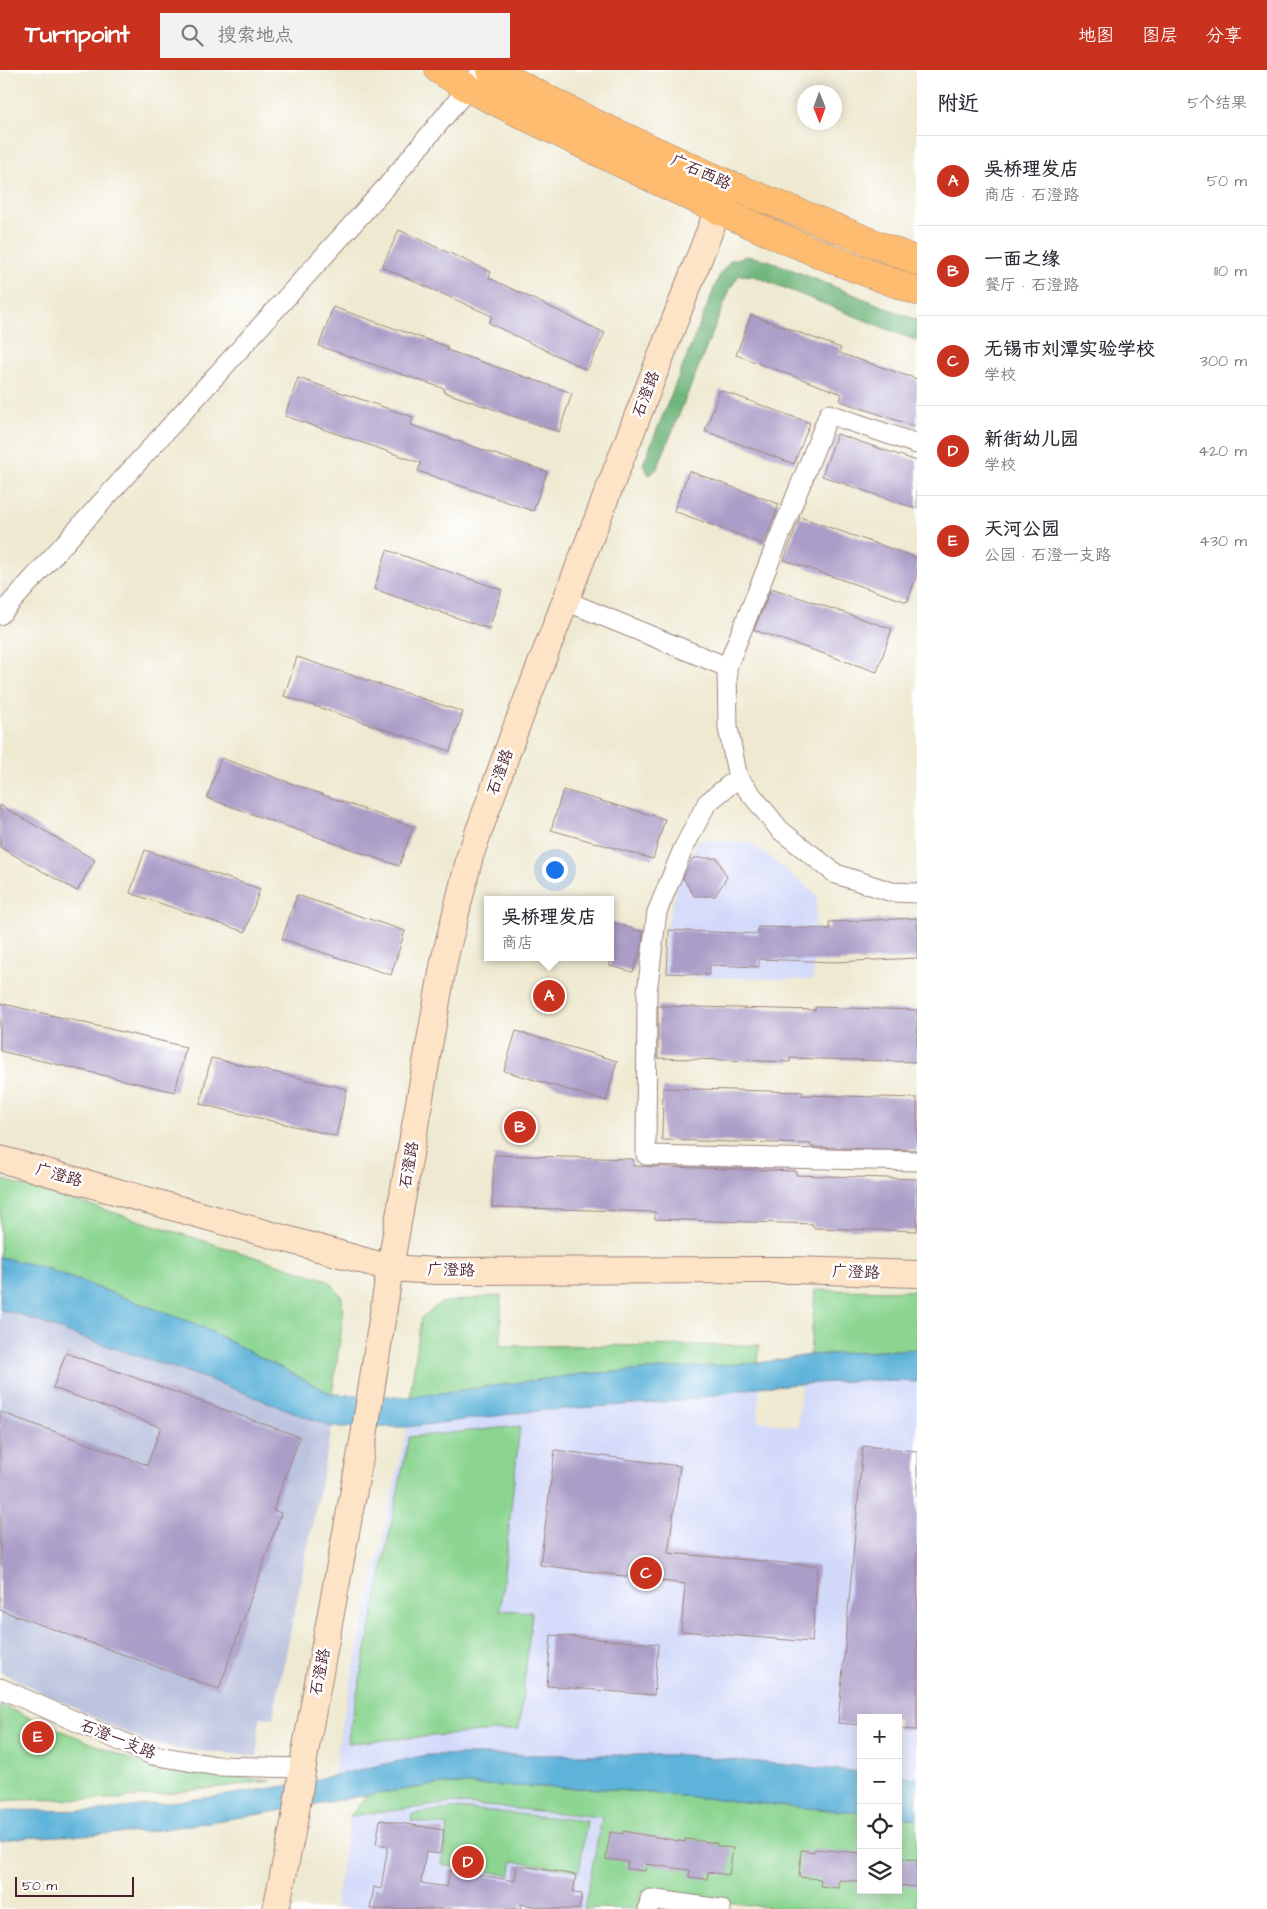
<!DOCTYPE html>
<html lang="zh">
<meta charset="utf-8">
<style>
:root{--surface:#fff;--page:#f2f2f3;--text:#2b2b33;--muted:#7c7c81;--line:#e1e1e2;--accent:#c8321e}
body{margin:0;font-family:"Architects Daughter","LXGW WenKai TC",sans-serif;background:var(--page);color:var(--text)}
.controls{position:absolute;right:15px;bottom:15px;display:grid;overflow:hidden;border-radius:0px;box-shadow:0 2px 12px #0003}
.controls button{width:45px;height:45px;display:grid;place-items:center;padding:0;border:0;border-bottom:1px solid var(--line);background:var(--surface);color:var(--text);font:25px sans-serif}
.compass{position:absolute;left:797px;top:15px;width:45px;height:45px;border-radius:50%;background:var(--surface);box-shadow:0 2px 12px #0003;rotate:179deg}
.scale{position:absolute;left:15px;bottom:12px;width:119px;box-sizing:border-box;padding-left:5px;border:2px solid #4a1f2b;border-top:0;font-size:14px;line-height:18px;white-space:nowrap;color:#4a1f2b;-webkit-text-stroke:4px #fff;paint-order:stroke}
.you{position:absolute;left:554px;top:799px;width:18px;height:18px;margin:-12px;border:4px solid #fff;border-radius:50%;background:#1a73e8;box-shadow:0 0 0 8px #1a73e833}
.badge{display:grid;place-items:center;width:32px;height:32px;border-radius:50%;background:var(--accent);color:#fff;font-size:16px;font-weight:700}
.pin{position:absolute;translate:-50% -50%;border:2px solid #fff;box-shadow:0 1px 5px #0006}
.popup{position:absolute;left:484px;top:826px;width:130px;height:65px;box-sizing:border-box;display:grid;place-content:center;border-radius:0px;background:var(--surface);filter:drop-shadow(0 1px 4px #0005);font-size:16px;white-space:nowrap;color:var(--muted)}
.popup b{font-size:19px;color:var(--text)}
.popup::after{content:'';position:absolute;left:50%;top:100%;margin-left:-10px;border:10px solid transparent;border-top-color:var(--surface)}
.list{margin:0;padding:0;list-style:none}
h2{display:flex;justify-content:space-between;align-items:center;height:65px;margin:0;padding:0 20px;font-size:21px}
h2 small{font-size:16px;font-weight:400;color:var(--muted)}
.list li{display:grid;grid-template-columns:32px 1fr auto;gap:15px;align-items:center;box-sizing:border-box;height:90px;padding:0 20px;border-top:1px solid var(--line)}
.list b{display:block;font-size:19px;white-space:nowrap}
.list p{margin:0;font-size:16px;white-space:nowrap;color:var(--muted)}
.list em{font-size:16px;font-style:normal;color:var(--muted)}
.icon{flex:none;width:28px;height:28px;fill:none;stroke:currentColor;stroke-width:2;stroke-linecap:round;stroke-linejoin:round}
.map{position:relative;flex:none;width:917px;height:1839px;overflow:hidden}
header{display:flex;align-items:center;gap:30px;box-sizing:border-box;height:70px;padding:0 25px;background:var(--accent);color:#fff}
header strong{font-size:24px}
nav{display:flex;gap:28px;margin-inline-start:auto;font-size:18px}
.search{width:350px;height:45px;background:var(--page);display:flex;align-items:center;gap:12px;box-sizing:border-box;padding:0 18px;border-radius:0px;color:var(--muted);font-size:19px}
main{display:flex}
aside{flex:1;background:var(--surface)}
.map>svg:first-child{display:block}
</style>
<header>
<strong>Turnpoint</strong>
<div class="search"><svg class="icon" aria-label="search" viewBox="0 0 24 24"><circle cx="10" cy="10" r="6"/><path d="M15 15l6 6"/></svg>搜索地点</div>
<nav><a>地图</a><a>图层</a><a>分享</a></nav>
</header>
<main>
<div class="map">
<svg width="917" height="1839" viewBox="0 0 917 1839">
<rect width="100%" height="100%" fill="#fff"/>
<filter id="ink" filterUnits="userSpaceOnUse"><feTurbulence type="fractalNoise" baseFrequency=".02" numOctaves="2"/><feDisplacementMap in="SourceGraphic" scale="10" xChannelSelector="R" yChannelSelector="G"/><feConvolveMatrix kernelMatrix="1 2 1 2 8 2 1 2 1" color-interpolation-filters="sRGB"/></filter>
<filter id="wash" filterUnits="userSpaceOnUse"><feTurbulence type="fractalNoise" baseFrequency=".0096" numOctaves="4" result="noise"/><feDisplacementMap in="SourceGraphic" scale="20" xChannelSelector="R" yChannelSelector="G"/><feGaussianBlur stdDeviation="1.12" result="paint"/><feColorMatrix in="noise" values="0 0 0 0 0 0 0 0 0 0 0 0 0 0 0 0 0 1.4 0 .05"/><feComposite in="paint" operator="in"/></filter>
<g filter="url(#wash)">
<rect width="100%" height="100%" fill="#eee9d0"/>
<g fill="#d3d9f9">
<path d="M699,770L752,773L817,825L813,910L664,906L666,859L679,809Z"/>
<path d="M865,1310L917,1312V1708L898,1706V1648H861V1702L684,1685H426L334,1705L340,1662L407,1357L535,1341L680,1331L759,1317L758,1351L798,1357L801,1314Z"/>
<path d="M453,1733L602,1747L584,1839H349L335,1837L350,1746Z"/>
</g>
<path fill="#bcc3de" d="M0,1240L16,1243L74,1265L211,1310L332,1357L273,1648L260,1647L257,1686L178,1679L144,1671L0,1602Z"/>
<g fill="#8bd591" stroke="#6a7a5e">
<path d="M0,1109L93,1136L328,1210L342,1227L343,1249L332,1324L198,1255L42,1197L0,1187Z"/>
<path d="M815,1220L917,1221V1279L810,1285Z"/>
<path d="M501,1225V1276L759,1275L758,1293L582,1304L410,1327L421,1248L441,1233Z"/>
<path d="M520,1356L500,1540L532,1542L519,1659L347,1673L409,1367Z"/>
<path d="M0,1635L151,1698L270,1711L121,1729L13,1730L0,1732Z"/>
<path d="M443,1714L608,1719L861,1743V1820H898V1747L917,1749V1839H780L643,1821L639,1839L593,1838V1839H584L602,1747L453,1733L350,1746L367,1725Z"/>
<path d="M458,1738L587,1751L579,1801L513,1791L510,1805L442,1795L448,1756L411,1751L412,1744Z"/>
</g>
<path fill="#70b67b" stroke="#5d6a53" d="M747,186L768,190L917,250V271L754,206L739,205L731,217L657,399L649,405L643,394L720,204L731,190Z"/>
<g fill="#5db3d9" stroke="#546982">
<path d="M0,1187L42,1197L198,1255L332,1324L410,1327L582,1304L758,1293L810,1285L917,1279V1312L865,1310L801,1314L759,1317L680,1331L535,1341L407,1357H332L211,1310L74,1265L16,1243L0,1240Z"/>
<path d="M426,1685H684L861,1702V1743L608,1719L443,1714L367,1725L267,1743L145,1762L18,1768L0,1771V1741L9,1740L99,1741L227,1725L291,1715Z"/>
<path d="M898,1706L917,1708V1749L898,1747Z"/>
</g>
<g id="blocks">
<g fill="#aa9dc7">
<path d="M399,160L491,202L489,208L605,263L587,300L489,253L492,246L382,197Z"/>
<path d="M333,237L448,277L447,280L572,323L559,362L444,322L445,319L319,276Z"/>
<path d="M751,245L841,278L839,283L917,309V357L840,331L842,324L736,285Z"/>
<path d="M298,308L413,347L411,355L547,402L533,441L418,401L421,393L285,346Z"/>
<path d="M720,320L810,353L794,394L705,361Z"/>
<path d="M837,364L917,391V439L822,406Z"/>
<path d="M689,401L779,434L764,474L674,441Z"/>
<path d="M800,447L917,488V505L907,532L784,490Z"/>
<path d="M387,480L502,520L489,559L374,519Z"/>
<path d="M771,518L892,559L877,602L754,560Z"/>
<path d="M297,587L463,642L450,681L284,626Z"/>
<path d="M221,688L413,757L399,796L207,728Z"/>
<path d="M563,720L665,749L653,789L551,760Z"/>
<path d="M0,735L95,790L77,821L0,777Z"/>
<path d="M145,780L260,819L245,862L130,823Z"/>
<path d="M693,788H717L727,807L715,826H694L683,808Z"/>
<path d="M297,825L405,861L391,905L282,869Z"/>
<path d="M917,848V888L834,892L759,889V897L710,895L709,905L667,903L669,860L758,864V857L830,859L829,852Z"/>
<path d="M610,852L643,862L642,875L633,902L610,896Z"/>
<path d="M0,933L186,977L175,1022L0,981Z"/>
<path d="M658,936L815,940V937L917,940V992L790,988V992L658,988Z"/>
<path d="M516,961L617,991L606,1031L504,1001Z"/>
<path d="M211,988L347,1019L336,1066L200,1034Z"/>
<path d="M663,1018L803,1022L802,1025L917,1028V1080L811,1077V1074L662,1070Z"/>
<path d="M494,1085L633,1089V1096L796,1101V1105L917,1109V1161L813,1158V1154L655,1149V1142L492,1137Z"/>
<path d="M66,1283L300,1367L273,1440L281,1443L219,1619L0,1540V1342L147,1395L161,1357L53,1318Z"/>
<path d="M863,1376L917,1381V1660L898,1659V1648H861V1655L838,1653Z"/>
<path d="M555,1380L680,1396L668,1483L818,1496L812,1572L681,1561L685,1514L540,1495Z"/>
<path d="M551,1565L658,1574L654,1625L547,1616Z"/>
<path d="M380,1750L444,1760L440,1784L426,1782L421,1813L447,1817L450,1800L515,1811L517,1795L576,1805L573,1823L582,1824L579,1839H553L521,1834L520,1839H370L374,1817L381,1819L388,1776L376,1774Z"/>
<path d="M623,1761L685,1772V1769L717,1773V1776L733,1778L729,1805L708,1802L707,1809L689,1807L690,1800L646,1794L645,1801L627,1799L628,1792L606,1789L610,1762L623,1764Z"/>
<path d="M815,1779L861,1783V1812L839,1810L838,1818L820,1816L821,1809L799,1807L801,1780L814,1782Z"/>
<path d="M898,1788L917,1790V1817L898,1815Z"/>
</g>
</g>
</g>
<g filter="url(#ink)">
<use href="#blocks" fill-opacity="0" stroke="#9c847e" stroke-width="1"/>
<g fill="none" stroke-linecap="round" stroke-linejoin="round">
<defs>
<g id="street">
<path d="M566,531L727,597L728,658L738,708L780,760L836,804L892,822L917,823"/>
<path d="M0,545L387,116L483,0"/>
<path d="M727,597L829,344L917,374"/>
<path d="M738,708L707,733L683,779L657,842L647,922L646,1085L917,1091"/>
<path d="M0,1618L152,1685L217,1696L302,1698"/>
<path d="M648,1839L650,1829L721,1839"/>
</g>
<g id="secondary">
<path d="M0,1089L390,1198L436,1201L794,1200L917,1204"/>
<path d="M276,1839L294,1753L306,1677L364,1366L390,1198L444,891L470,786L514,663L726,119"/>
</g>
<g id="primary">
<path d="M439,0L468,18C615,90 762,167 917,221"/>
<path d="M491,0L592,52L728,114L917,191"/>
</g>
</defs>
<use href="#street" stroke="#9c847e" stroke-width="21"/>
<use href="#secondary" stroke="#9c847e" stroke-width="28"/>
<use href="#primary" stroke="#9c847e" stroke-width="29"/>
<use href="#street" stroke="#fff" stroke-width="19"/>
<use href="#secondary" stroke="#fee4c6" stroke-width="26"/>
<use href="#primary" stroke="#fdbc70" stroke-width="28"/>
</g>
</g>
<g text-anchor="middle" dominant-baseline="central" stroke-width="5" stroke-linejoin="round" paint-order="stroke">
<g font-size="16" fill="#4a1f2b" stroke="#fff">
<text transform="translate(701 102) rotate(24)">广石西路</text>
<text transform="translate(646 324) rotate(-69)">石澄路</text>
<text transform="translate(500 702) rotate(-70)">石澄路</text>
<text transform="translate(409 1095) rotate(-80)">石澄路</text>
<text transform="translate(59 1105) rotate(16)">广澄路</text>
<text transform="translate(451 1200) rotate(1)">广澄路</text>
<text transform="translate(856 1202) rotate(2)">广澄路</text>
<text transform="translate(320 1602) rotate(-79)">石澄路</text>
<text transform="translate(118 1669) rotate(22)">石澄一支路</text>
</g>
</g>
</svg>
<div class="controls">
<button>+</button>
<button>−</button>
<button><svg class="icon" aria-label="locate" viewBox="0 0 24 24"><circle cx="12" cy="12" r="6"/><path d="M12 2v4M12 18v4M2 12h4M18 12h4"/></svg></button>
<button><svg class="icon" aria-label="layers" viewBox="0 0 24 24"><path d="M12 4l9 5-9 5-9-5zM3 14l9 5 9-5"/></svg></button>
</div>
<svg class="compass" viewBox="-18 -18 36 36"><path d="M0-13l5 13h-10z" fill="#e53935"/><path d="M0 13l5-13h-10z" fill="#7c7c81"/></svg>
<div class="scale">50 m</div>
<div class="you"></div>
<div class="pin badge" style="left:549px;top:926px">A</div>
<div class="popup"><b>吴桥理发店</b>商店</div>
<div class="pin badge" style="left:520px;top:1057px">B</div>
<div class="pin badge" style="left:646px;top:1503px">C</div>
<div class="pin badge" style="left:468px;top:1792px">D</div>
<div class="pin badge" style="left:38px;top:1667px">E</div>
</div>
<aside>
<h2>附近<small>5个结果</small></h2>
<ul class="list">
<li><span class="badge">A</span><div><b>吴桥理发店</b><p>商店 · 石澄路</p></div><em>50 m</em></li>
<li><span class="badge">B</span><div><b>一面之缘</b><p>餐厅 · 石澄路</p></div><em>110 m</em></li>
<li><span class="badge">C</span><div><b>无锡市刘潭实验学校</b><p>学校</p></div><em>300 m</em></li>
<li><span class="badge">D</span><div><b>新街幼儿园</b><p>学校</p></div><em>420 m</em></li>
<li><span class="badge">E</span><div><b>天河公园</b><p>公园 · 石澄一支路</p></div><em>430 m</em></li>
</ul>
</aside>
</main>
